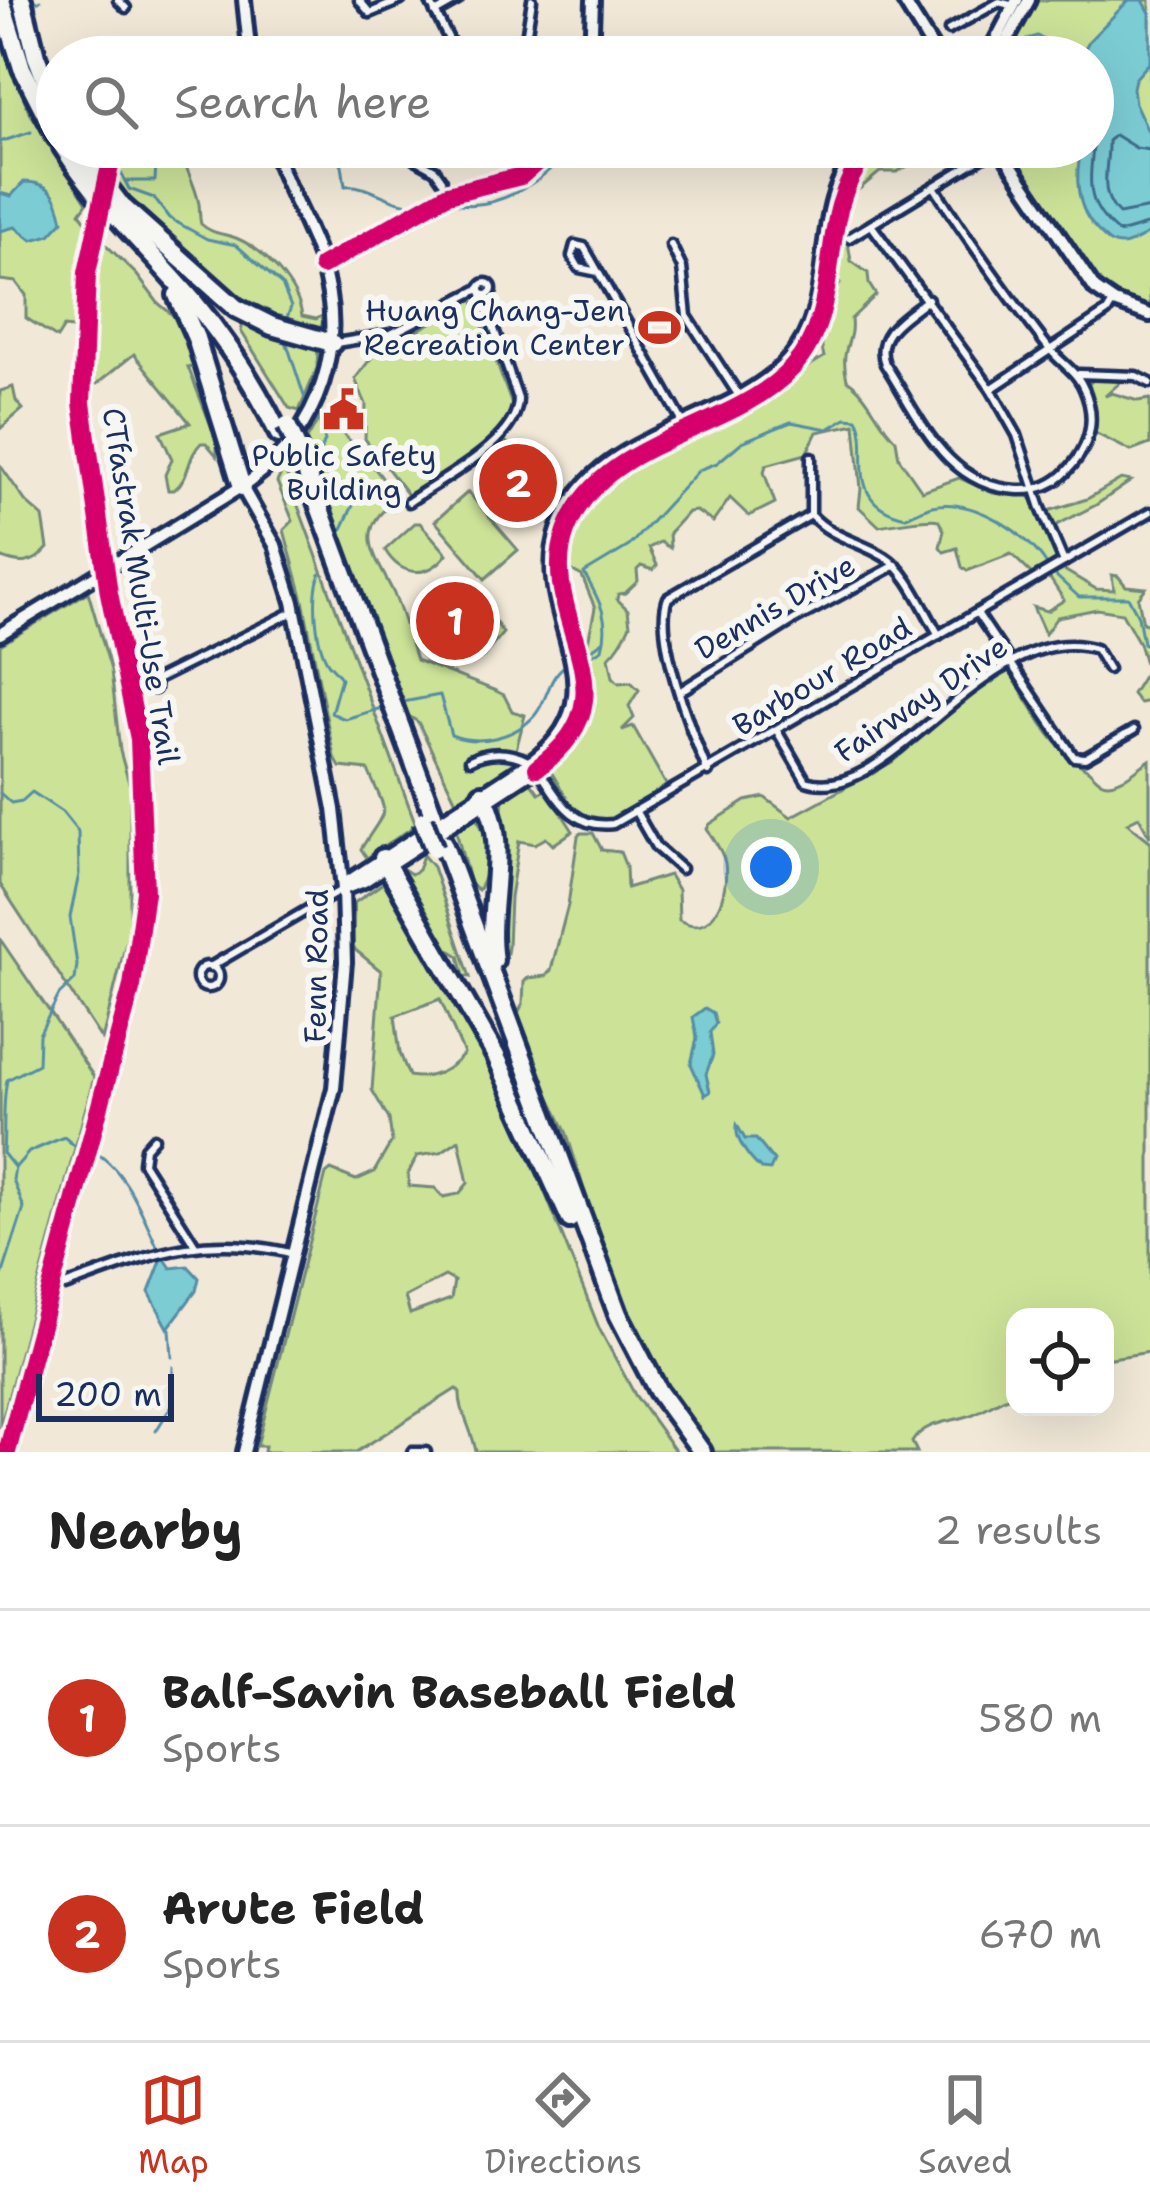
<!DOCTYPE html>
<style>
:root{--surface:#fff;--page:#f6f6f6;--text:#222;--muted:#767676;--line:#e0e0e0;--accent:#c8321e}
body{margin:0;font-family:"Shantell Sans",sans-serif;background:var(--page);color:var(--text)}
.controls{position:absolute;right:36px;bottom:36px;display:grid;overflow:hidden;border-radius:24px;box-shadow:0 12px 48px #0002}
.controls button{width:108px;height:108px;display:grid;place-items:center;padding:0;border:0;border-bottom:3px solid var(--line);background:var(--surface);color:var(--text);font:60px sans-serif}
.scale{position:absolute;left:36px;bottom:30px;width:138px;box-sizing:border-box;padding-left:12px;border:6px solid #1b2f5e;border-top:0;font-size:33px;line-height:42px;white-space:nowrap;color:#1b2f5e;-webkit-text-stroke:9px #f6f6f2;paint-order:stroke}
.you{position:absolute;left:771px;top:867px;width:42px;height:42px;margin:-30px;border:9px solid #fff;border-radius:50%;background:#1a73e8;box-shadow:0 0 0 18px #1a73e833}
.badge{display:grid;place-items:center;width:78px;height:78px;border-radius:50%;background:var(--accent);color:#fff;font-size:39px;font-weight:700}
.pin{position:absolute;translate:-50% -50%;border:6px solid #fff;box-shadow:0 3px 12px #0006}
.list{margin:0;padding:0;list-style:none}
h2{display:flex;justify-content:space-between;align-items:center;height:156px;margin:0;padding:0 48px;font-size:51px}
h2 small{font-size:39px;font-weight:400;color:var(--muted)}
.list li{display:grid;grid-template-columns:78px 1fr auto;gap:36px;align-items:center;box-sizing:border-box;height:216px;padding:0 48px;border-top:3px solid var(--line)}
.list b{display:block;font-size:45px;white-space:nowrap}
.list p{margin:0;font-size:39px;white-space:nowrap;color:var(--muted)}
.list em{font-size:39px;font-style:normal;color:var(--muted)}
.icon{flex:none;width:66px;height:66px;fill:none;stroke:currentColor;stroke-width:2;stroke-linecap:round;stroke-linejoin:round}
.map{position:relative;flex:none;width:1150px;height:1452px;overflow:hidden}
.search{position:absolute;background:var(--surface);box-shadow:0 12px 48px #0002;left:36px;right:36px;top:36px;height:132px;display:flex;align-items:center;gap:30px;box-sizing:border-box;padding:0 42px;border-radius:66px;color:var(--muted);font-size:45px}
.sheet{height:588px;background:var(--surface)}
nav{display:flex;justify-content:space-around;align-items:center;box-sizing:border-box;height:168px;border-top:3px solid var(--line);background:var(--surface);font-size:33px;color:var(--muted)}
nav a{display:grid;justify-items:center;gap:6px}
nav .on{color:var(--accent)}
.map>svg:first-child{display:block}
</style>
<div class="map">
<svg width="1150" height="1452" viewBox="0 0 1150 1452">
<rect width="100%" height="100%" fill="#f1e8d7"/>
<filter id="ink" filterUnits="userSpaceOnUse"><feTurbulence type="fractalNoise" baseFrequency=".00833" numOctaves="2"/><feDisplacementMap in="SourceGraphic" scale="24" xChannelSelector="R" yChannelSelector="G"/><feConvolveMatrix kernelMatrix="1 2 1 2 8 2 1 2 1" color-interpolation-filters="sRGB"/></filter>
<g filter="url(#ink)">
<g fill="#cbe297" stroke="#73887a" stroke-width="3" fill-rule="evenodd">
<path d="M1033,0H1150V311L1116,299L1095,283L1004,147H1093V57H1002Z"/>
<path d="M0,39L29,111L87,203L80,213L89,225L73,328L64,327L57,338L26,318V295L16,282L0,280Z"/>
<path d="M121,147H178C185,167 195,183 199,204C200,210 199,217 201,224C212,234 222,233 236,238C264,249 298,286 302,316L316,319L324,315L321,328C303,329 281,326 265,318C234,302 128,207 111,178Z"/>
<path d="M882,147H947L937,150L923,164L913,163L897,172H880L846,200L858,173Z"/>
<path d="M846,230L851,261L868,273L869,284L876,295L851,319C854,345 839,346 847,380C870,395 876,421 896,440L899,458L922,491L959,478L993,493L1029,496L1042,513L1087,499L1121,479L1131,481L1096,505L1047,530L1057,559L1033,575L1011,554L967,571L962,567L957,548L944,552L940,547L944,530L938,520C932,517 889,524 879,526L859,507L861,489L855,424L817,432L806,454L766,465L764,472L775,503L749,516L730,498L713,522L696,511L688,512L669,533L670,548L660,542L649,548L657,565L653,570L641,566L637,570L638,581L625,593L618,594L617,599L628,610L630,625C625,636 618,649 609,657L613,677L619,683L631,682L639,690L629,706L634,718L622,730L633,726L668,788L611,820L583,818L572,807L550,770L577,733L590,688L587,647L595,608L582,576L571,570L566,562C566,543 575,521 586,505L592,507L599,497L596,492C646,453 706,429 761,398C783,386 801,370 824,357C817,334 825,302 840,284L835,268L836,238Z"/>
<path d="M98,237L137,275L158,303L180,321L198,368L188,367L217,441V456L206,443H201C186,458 191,477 174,490H168L165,475L172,459L160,433L190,423L134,354L97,384L92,383L91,372L85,375L88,301Z"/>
<path d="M473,299L512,405L513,418L476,454L408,495L365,439L366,404L355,379L375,353L372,346L411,334Z"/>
<path d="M243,324L318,347L317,368L299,411L289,408L241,331Z"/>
<path d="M1094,379H1124L1105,396L1112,393L1138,401L1150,399V444L1131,451L1095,433V404L1088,385Z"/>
<path d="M13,387L16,401L23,409L0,429V391Z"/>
<path d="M324,416L360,450L400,500L394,510L388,507C353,534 380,563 394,594C403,615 409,638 416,660L494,690L504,695L512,711L525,715L516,750L531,754L456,801L418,722L404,713L304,445L319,418Z"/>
<path d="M506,442L556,500L530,523L480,465Z"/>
<path d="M0,465L26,502L43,517L48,548C33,566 19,565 0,557Z"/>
<path d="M284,468L416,825L367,858L361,849C390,802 389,820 368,770L340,767L334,757L303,600L284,530L293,521L277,482Z"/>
<path d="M468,492L518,550L485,579L435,521Z"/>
<path d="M415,523H420L447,554C428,579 401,577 385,550Z"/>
<path d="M1064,570L1096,589L1114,590L1112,575L1118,576L1126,586L1146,588L1138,598L1143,623L1150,625V701L1139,703L1132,694L1147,670L1139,643L1122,613L1097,609L1057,617L1045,634L1033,607L1047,611L1064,600L1049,577Z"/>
<path d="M457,580L484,606L503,633L483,657L452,667L428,656L412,624Z"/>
<path d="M88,592L111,670L120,751L130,787V926L102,1040L0,884V645Z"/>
<path d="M1009,671C1031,704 1051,748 1085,768C1094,773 1097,783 1108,783C1124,782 1138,768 1150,760V837L1139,817L1127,823L1150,841V1352L1105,1359V1317H1015V1394C999,1399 987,1409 971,1415C951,1423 926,1420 912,1442L917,1452H712L666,1388L636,1334L609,1271L567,1134L537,1070L518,1013L523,1003L524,982L528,978L546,976L551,970L568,905L578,836L581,833H593L602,850L620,852L626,867L627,888L669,875L678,890L679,920C715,940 729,892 725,863C723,851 713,839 707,829L710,824L746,801L764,797L791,817L892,762L961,703Z"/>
<path d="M529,780L539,793L546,789L573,831L553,845L546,838L535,844L519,841L510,897L508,947L507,953H502C498,920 504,888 505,854C505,834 499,813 504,795Z"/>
<path d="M476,817C489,835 491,872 478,890L470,884L456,831Z"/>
<path d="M423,855L433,867L470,977L464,976L459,956L446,948L403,875L405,870L411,874L418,870Z"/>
<path d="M386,881L504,1090L599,1328L635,1395L676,1452H476C473,1431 459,1411 460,1393L456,1389L356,1452H264L265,1446H257L326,1174L331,1170L356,1180L374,1172L392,1141L389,1119L372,1090L381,971L353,948L354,903ZM440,999L464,1054C450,1070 431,1080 409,1076L400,1053L395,1016ZM459,1140L468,1183L459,1194L443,1197L435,1188L409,1186L408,1174L417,1156L441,1152ZM445,1276L454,1281L451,1299L410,1314L405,1297Z"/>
<path d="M0,939L94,1077L0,1428Z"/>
</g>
<g fill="#7bccd4" stroke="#558da5" stroke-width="3">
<path d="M1129,0H1143L1150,13V62L1135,79L1133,88L1135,103L1150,136V233C1141,237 1132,244 1123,245C1111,246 1106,239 1098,231C1076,209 1074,176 1082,147H1093V123L1100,105L1093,90V57H1080L1089,41Z"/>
<path d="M24,182C51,182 58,196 63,221L50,235L32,240L15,227L0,231V193L11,196Z"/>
<path d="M705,1008L713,1013L716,1023L710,1032L713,1055L706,1074L710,1092L705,1095L691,1064L697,1038L693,1017Z"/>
<path d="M737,1125L745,1139H756L774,1161L770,1170L761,1169C749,1158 734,1139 737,1125Z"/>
<path d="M163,1256L171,1268L188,1266L199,1278L196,1291L168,1328L149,1292Z"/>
</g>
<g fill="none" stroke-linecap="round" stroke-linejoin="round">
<g stroke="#416e8d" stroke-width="3">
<path d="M1093,147C1089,186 1086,206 1119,233L1150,224"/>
<path d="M1150,150L1136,148L1115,135L1108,141C1109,167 1097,193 1119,214L1150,208"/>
</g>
<g stroke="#558da5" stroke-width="3">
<path d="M37,2L40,0"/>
<path d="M1015,57L1026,40L1037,36L1075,57"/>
<path d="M0,142L31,132"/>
<path d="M332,147L342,165L345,186C371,184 388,204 413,204"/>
<path d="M880,153L895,167L912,158L928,157L934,147"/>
<path d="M116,163L129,189L154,198L169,218L207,239L236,245L282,285L291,307L286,320"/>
<path d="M125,181H155L156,162L165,156V147"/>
<path d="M447,201C493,216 544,181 571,147"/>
<path d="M286,341L305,399"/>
<path d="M319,420L325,441L319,453L336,483L351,489L356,499L340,533"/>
<path d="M320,574C312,595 315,643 328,663C332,668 337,672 341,678L331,713L345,719L388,706"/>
<path d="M1055,575L1079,597H1128L1138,616L1143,643L1150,646"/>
<path d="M587,658L602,649C611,618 598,598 584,573L629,546L699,470L717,463L742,442L791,422L828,429L846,418L857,419C874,447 840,503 906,517C914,514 924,508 932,506C972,497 1028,533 1047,565"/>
<path d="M593,696L595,673L589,651L603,641"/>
<path d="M398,703L440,695L451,735C478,746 515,738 535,715C549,698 547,678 566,665"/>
<path d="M0,793L11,803L22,801L32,792L62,812L78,832L79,874L70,917L77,965L75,980L59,995L39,1035L38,1064L7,1080C2,1105 5,1129 3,1153L15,1168L13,1180L24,1208L0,1282"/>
<path d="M91,1150C126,1168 142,1214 158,1248"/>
<path d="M15,1168L29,1152L64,1137L76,1147"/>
<path d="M170,1329L172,1357"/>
<path d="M156,1431L172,1405L173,1367"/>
</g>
<defs>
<g id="street">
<path d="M118,0L126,8"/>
<path d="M359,0L370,13L401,0"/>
<path d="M429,0L458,57"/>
<path d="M435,13L458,0"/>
<path d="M949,30L999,2L1014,6"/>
<path d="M523,57L532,0"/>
<path d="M394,147L435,170L442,180"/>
<path d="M276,157L296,147"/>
<path d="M872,226L991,389L1017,435L1041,508L1064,562"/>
<path d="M849,238L999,147"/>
<path d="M671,245L682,268L687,316L741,399"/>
<path d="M598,272L579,268L572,256L575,245L584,247L685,426"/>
<circle cx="486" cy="289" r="6"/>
<path d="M928,299C906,317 873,333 885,364C920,418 946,487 1018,490C1037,491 1054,485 1067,471C1085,452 1095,430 1089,404C1080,369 1066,370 1047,346C1008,295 969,242 935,188"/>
<path d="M336,343L391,334L479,289"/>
<path d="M1079,374L1136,376L1150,383"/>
<path d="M991,389L1107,312L1113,302"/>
<path d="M811,457V515C832,538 859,541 885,557C909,572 924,611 939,635"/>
<path d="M409,502C441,479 518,442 518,399L482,294"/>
<path d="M977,613L1074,757L1085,758L1134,730"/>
<path d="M156,680L155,689L145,688L148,678L156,680L295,611"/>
<path d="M679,692L794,620L896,565"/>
<path d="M777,731L806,781C887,810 991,614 1096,649L1108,669"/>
<path d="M470,760C488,751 510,751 528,761"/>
<path d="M538,769C558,798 572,829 613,824L1150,512"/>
<path d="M708,772C692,734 653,635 668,598L811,515"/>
<path d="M636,812L656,847L681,869"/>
<circle cx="208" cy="977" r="11"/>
<path d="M210,967L343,889"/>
<path d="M154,1138L145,1148L143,1163L195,1245"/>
<path d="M65,1286C150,1255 202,1231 294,1254"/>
<path d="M412,1452H426"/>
</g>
<g id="secondary">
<path d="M244,0L250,57"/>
<path d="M903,0L938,57"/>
<path d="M591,57L593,0"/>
<path d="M987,57L1017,0"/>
<path d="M998,57L1029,0"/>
<path d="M999,147L1095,289L1114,302L1150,315"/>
<path d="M322,266L448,194L521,176L554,147"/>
<path d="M242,487L275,545L293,602L334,809L343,889L345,962L334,1088L244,1452"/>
<path d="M0,634L249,482C321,429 349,344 320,259C307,221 285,186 273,147"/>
<path d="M343,889L364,881L542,765C640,684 531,617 568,527C605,434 733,435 794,365C850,301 809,206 874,147"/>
<path d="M343,889L349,881L535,759C625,689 529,615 558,530C592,429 725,430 789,359C843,298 803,210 862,147"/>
</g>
<g id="highway">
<path d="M1,0L22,68L57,137"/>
<path d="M22,0L36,56L57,110"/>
<path d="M63,147C100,205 150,250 194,302C228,343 256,387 279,434"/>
<path d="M77,147L121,205"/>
<path d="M124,208L236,308L272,326L332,343"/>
<path d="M177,295L196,338L242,487"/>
<path d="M298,450L433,814"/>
<path d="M482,794C512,841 485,907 494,960"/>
<path d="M443,843L618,1314L658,1391L702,1452"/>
<path d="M383,858L496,1056L570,1219"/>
</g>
</defs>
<use href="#street" stroke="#1b2f5e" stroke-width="15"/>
<use href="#secondary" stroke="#1b2f5e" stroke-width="20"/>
<use href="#highway" stroke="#1b2f5e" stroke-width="26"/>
<use href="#street" stroke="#f6f6f2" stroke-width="6"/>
<use href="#secondary" stroke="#f6f6f2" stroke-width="10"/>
<use href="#highway" stroke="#f6f6f2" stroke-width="16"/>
<defs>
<g id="highway-bridge">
<path d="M287,425L298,450"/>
<path d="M423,820L434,849"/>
</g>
</defs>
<use href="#highway-bridge" stroke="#1b2f5e" stroke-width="26" stroke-linecap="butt"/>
<use href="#highway-bridge" stroke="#f6f6f2" stroke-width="16"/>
<defs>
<g id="cycleway">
<path d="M322,266L448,194L521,176L554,147"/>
<path d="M537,768C643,693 534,619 566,531C601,436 729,435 792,368C848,307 813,217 866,155"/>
<path d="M7,1452L132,986L145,892L139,739L109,593L82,403L87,273L114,147"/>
</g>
</defs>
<use href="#cycleway" stroke="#f6f6f2" stroke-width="26"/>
<use href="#cycleway" stroke="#d6006c" stroke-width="18"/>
</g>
</g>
<defs>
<symbol id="stadium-bare" viewBox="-9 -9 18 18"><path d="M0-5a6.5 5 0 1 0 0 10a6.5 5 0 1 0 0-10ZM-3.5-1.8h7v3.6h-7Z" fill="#c8321e" stroke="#f6f6f2" stroke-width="2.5" paint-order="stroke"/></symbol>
<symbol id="civic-bare" viewBox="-9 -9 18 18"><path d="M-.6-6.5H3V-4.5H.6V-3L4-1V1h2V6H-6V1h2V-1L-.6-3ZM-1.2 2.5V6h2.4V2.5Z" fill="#c8321e" stroke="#f6f6f2" stroke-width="2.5" paint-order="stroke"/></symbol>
</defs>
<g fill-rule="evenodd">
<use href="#stadium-bare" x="630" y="298" width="59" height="59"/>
<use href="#civic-bare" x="314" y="380" width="59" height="59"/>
</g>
<g text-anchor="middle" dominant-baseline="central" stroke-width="12" stroke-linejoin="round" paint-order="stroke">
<g font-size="30" fill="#1b2f5e" stroke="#f6f6f2" text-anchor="end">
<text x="625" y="310">Huang Chang-Jen<tspan x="625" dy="34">Recreation Center</tspan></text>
<text x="344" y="455" text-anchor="middle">Public Safety<tspan x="344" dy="34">Building</tspan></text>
</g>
<g font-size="30" fill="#1b2f5e" stroke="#f6f6f2">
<text transform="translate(141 586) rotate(81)">CTfastrak Multi-Use Trail</text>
<text transform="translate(775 607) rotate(-30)">Dennis Drive</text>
<text transform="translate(822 676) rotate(-31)">Barbour Road</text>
<text transform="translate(921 699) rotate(-34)">Fairway Drive</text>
<text transform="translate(316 966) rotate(-89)">Fenn Road</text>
</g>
</g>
</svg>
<div class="controls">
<button><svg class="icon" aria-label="locate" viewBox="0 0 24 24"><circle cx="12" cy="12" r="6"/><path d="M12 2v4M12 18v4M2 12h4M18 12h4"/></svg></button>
</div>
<div class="scale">200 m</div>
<div class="you"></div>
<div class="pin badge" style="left:455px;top:621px">1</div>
<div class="pin badge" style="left:518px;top:483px">2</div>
<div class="search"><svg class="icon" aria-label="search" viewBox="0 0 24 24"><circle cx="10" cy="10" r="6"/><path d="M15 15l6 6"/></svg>Search here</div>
</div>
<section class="sheet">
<h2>Nearby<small>2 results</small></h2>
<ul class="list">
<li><span class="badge">1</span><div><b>Balf-Savin Baseball Field</b><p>Sports</p></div><em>580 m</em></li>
<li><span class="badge">2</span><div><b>Arute Field</b><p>Sports</p></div><em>670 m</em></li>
</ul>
</section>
<nav>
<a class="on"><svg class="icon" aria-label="map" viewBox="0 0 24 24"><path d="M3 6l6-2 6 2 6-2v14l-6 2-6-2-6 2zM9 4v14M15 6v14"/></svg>Map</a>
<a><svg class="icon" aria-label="directions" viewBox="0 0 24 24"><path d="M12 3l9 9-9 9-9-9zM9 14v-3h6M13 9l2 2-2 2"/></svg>Directions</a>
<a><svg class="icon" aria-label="saved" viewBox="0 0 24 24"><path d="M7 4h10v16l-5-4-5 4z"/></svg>Saved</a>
</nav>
